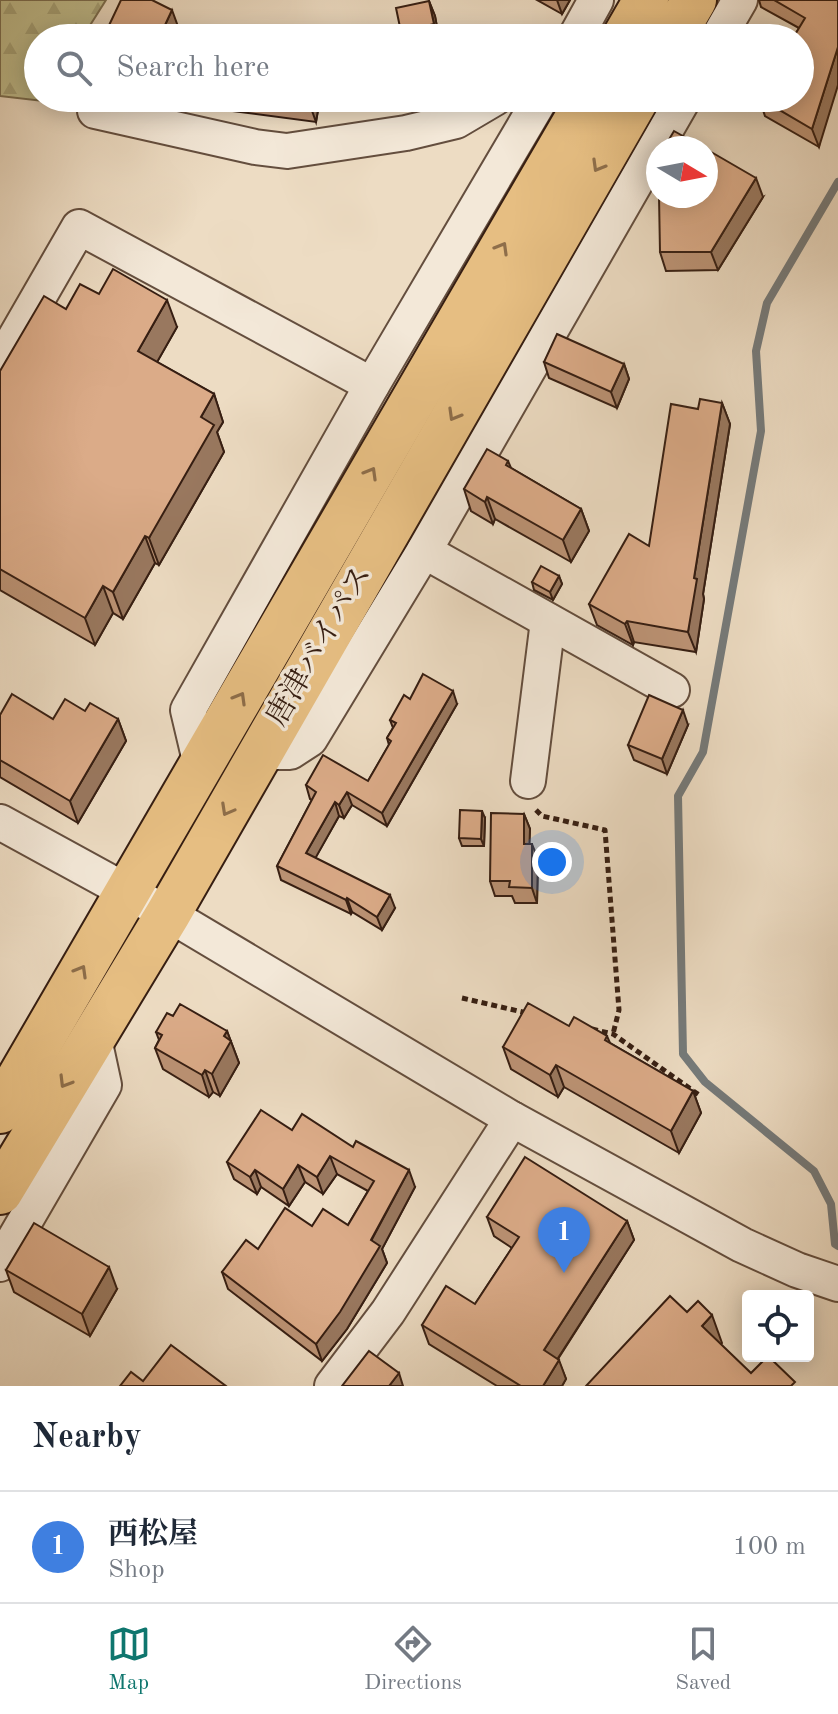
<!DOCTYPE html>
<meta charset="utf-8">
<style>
:root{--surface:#fff;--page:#f6f6f7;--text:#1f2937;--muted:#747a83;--line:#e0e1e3;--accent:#0f766e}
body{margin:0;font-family:"Old Standard TT","Noto Serif JP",serif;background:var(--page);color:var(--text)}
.controls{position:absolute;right:24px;bottom:24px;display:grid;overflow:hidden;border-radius:8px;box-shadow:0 4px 20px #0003}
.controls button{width:72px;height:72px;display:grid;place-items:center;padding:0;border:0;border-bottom:2px solid var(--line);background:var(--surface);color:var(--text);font:40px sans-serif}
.compass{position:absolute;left:646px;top:136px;width:72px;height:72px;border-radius:50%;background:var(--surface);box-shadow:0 4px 20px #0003;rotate:100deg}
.you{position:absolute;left:552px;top:862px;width:28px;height:28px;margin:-20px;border:6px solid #fff;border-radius:50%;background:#1a73e8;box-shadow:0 0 0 12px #1a73e833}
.badge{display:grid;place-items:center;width:52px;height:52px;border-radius:50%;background:var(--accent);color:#fff;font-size:26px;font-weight:700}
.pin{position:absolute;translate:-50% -66px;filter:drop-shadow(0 2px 4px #0008)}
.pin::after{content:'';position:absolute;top:42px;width:28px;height:24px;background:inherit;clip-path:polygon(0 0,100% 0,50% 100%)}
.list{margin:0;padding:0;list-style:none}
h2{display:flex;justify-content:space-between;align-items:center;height:104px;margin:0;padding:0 32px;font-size:34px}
h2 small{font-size:26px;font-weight:400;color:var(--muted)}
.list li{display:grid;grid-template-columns:52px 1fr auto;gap:24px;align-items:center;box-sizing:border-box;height:112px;padding:0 32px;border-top:2px solid var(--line)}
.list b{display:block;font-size:30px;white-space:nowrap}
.list p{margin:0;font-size:26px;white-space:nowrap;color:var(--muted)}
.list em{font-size:26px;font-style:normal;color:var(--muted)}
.icon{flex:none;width:44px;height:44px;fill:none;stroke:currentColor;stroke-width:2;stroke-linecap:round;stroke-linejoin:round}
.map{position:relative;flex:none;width:838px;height:1386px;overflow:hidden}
.search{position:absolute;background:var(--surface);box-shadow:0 4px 20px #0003;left:24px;right:24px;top:24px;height:88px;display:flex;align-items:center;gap:20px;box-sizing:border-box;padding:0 28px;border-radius:44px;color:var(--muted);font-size:30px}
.sheet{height:216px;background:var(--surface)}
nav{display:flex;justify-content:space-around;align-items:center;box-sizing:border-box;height:112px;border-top:2px solid var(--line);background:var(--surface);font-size:22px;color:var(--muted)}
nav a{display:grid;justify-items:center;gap:4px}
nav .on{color:var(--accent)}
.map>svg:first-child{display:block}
</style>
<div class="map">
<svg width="838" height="1386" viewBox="0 0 838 1386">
<defs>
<pattern id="forest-firs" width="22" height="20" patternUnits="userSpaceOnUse" patternTransform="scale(2)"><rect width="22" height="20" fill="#c0be8e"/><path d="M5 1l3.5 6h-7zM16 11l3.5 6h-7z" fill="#a6a379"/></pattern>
</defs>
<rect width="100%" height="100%" fill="#eddcc3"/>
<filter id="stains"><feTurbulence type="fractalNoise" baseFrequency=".0025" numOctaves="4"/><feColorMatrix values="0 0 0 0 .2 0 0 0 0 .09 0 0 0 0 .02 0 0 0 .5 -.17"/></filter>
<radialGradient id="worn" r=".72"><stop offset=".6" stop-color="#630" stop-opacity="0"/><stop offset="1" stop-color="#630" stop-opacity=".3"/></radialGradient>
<path fill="url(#forest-firs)" stroke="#7b6e50" stroke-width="2" d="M0,0H106L82,38H38V98H45L43,101L0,96Z"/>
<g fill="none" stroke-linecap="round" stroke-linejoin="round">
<path stroke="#757a7a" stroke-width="8" d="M838,182L767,303L756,351L761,431L703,752L678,796L683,1054L705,1082L814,1171L831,1204L835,1244L838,1246"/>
<defs>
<g id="minor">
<path d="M575,38L596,0"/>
<path d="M718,38L740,0"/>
<path d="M95,111L255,147L287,151L406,133L456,121L495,98"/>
<path d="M0,364L79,227L372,385"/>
<path d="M424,551L672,690"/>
<path d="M259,752H290L310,739L424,551L684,98"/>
<path d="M201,765L188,710L372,385L541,98"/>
<path d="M528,781L548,621"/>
<path d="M0,822L168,914L512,1119L742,1245L797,1270L838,1284"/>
<path d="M0,1264L104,1085L93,1034"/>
<path d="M332,1386L388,1312L512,1119"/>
</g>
<g id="highway">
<path d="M624,38L646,0"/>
<path d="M672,38L694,0"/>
<path d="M0,1111L589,98"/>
<path d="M0,1192L168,914L637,98"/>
</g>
</defs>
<use href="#minor" stroke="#644e3e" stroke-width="38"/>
<use href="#highway" stroke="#361e12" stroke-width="48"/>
<g stroke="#361e12" stroke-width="5" stroke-dasharray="6 4" stroke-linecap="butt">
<path d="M536,810L542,816L605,830L619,1010L613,1034"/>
<path d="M462,998L527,1013"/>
<path d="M592,1029L613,1034L699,1095"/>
</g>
<use href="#minor" stroke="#f3e8d8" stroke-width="34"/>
<use href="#highway" stroke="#e6be82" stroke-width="44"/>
</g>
<g fill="#bc9375" stroke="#361e12" stroke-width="2">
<path d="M537,0H570L562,14Z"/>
<path d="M759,0H838L819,147L765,116L759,98L799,28L761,7Z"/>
<path d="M429,1L435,16L439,38H403L401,32Z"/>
<path d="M228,98H320L316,122L233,111Z"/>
<path d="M763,197L718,270L666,271L660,252Z"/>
<path d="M99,294L177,327L157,362L214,394L223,422L217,432L224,452L159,565L155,563L123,619L113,613L95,645L0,590V371L66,309Z"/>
<path d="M544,362L624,364L629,379L617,408L549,378Z"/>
<path d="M722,403L730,424L703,594L704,599L696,652L634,642L633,645L597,625L589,604L649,546L698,409Z"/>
<path d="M508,461L511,468L581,509L589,531L571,562L495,519L493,524L471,511L464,489Z"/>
<path d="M559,576L562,584L553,600L534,590L532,582Z"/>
<path d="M410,699L457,704L387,826L352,805L344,818L339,816L315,858L395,908L382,930L352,912L351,914L281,880L277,866L312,800L310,799L306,785L368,781L389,745L387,738L393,728L390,720Z"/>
<path d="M85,711L118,719L126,741L78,823L0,777V715L53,719Z"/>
<path d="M688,725L667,774L634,760L628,745Z"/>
<path d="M524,814L530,829L529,844L538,859L537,903H515L512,896H495L490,881Z"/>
<path d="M485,818L484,846H462L459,838Z"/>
<path d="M173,1016L227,1031L239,1063L220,1096L213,1092L209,1097L163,1069L155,1048L159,1040L156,1032Z"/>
<path d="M569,1026L607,1036L610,1043L693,1091L701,1113L679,1153L564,1087L558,1097L511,1069L503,1047Z"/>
<path d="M292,1130L415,1187L382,1249L387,1263L347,1329L322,1361L228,1289L222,1272L258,1249L312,1226L348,1225L368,1191L337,1174L323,1194L305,1182L289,1206L261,1187L257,1194L234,1179L227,1162Z"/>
<path d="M487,1217L627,1221L634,1240L558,1359L566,1379L562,1386H497L429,1344L422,1325L475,1304L512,1248L494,1236Z"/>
<path d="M6,1270L117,1289L90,1336L14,1292Z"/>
</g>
<g fill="#99785f" stroke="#361e12" stroke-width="2">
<path d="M557,0H570L562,14Z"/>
<path d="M429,1L435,16L439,38L434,24Z"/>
<path d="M172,10L180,32L177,38H159Z"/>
<path d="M838,47V85L819,147L812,129Z"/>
<path d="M312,98H320L316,122L311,108Z"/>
<path d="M756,178L763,197L718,270L711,252Z"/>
<path d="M167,300L177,327L148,378L138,351Z"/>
<path d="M624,364L629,379L617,408L611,392Z"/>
<path d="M214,394L223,422L217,432L224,452L159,565L149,538L201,417Z"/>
<path d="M722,403L730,424L703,594L704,599L696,652L688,632L694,578Z"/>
<path d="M487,497L495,519L493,524L485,502Z"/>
<path d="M581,509L589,531L571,562L563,540Z"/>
<path d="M145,536L155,563L123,619L113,592Z"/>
<path d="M559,576L562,584L553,600L550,592Z"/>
<path d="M103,586L113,613L95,645L85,618Z"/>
<path d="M627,621L634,642L633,645L625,624Z"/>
<path d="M453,691L457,704L387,826L382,813Z"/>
<path d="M683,710L688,725L667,774L662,759Z"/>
<path d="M118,719L126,741L78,823L70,801Z"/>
<path d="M347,792L352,805L344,818L339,805Z"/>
<path d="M335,802L339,816L311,866L306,853Z"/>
<path d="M482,811L485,818L484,846L481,839Z"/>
<path d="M524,814L530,829L529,859L524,844Z"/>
<path d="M532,844L538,859L537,903L532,888Z"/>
<path d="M390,895L395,908L382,930L377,917Z"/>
<path d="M347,898L352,912L351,914L346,900Z"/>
<path d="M227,1031L239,1063L220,1096L212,1074L224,1036Z"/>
<path d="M556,1065L564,1087L558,1097L550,1075Z"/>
<path d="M205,1070L213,1092L209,1097L202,1075Z"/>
<path d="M693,1091L701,1113L679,1153L671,1131Z"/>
<path d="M330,1156L337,1174L323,1194L317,1177Z"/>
<path d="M298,1165L305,1182L289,1206L283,1189Z"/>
<path d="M255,1170L261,1187L257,1194L250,1177Z"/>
<path d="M409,1170L415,1187L382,1249L387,1263L347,1329L322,1361L316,1344Z"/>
<path d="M627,1221L634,1240L551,1369L544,1350Z"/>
<path d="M109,1267L117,1289L90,1336L82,1314Z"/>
<path d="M712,1315L722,1343L712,1354L702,1326Z"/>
<path d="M559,1360L566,1379L562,1386H543Z"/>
<path d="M399,1373L403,1386H389Z"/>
</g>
<g fill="#dbab88" stroke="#361e12" stroke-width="2">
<path d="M121,0H152L172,10L159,38H103Z"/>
<path d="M774,0H838V47L812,129L759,98H800V38H793L805,18Z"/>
<path d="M429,1L434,24L401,32L396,8Z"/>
<path d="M247,32L277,37L246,38Z"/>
<path d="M229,98H312L311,108Z"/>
<path d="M674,131L704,148H664Z"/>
<path d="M706,149L756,178L711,252H660L659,196H706Z"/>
<path d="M113,269L167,300L138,351L214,394L201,417L214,425L149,538L145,536L113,592L103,586L85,618L0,569V371L44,296L66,309L80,284L99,294Z"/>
<path d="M557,334L624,364L611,392L544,362Z"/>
<path d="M700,399L722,403L694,578L697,579L688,632L627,621L625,624L589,604L629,534L649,546L671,404L698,409Z"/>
<path d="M487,449L508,461L506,465L581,509L563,540L487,497L485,502L464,489Z"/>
<path d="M541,566L559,576L550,592L532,582Z"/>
<path d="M423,674L453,691L382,813L347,792L339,805L335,802L306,853L390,895L377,917L347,898L346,900L277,866L316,792L306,785L323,755L368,781L391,741L387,738L396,723L390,720L404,695L410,699Z"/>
<path d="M12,694L53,719L65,699L85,711L90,703L118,719L70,801L0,760V715Z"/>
<path d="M649,695L683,710L662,759L628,745Z"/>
<path d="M460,810L482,811L481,839L459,838Z"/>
<path d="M491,813L524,814V844H532V888L509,887L510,881H490Z"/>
<path d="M528,1003L569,1026L574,1017L607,1036L605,1040L693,1091L671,1131L556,1065L550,1075L503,1047Z"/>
<path d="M180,1004L227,1031L224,1036L231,1041L212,1074L205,1070L202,1075L155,1048L162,1035L156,1032L167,1013L173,1016Z"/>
<path d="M261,1110L292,1130L302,1114L353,1147L356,1141L409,1170L371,1240L380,1246L340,1312L316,1344L222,1272L246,1240L258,1249L285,1208L312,1226L323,1209L348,1225L374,1181L330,1156L317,1177L298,1165L283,1189L255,1170L250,1177L227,1162Z"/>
<path d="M525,1157L627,1221L544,1350L559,1360L543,1386H521L422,1325L446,1286L475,1304L519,1237L487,1217Z"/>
<path d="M34,1223L109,1267L82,1314L6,1270Z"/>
<path d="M670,1296L687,1312L698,1301L712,1315L702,1326L751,1373L768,1356L795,1382L791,1386H586Z"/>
<path d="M171,1345L226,1386H120L131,1372L143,1381Z"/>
<path d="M369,1351L399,1373L389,1386H342Z"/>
</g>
<defs><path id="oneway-chevron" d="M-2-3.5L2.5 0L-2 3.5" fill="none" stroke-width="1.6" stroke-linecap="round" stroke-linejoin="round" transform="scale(2)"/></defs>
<g stroke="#8e6e4a">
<use href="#oneway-chevron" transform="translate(598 166) rotate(120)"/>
<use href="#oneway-chevron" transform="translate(502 248) rotate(-60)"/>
<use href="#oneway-chevron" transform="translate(454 415) rotate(120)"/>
<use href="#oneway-chevron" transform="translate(371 473) rotate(-60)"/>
<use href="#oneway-chevron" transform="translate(240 698) rotate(-60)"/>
<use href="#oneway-chevron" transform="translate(227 810) rotate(119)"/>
<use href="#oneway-chevron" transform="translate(81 971) rotate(-60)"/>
<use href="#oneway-chevron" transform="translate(65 1082) rotate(121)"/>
</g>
<g text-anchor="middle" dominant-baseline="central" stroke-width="7" stroke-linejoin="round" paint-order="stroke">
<g font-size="30" fill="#361e12" stroke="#f3e8d8">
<text transform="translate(320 646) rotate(-60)">唐津バイパス</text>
</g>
</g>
<rect width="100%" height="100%" filter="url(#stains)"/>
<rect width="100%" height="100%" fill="url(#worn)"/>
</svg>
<div class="controls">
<button><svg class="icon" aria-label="locate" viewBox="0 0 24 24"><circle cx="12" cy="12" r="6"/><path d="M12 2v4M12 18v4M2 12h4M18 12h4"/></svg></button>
</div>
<svg class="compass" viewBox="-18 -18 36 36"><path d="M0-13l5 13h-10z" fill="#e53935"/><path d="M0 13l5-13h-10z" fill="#747a83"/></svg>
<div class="you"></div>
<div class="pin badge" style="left:564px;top:1273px;background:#3f7fe0">1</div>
<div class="search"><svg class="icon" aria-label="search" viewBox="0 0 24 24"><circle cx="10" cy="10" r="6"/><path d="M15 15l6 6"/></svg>Search here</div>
</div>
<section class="sheet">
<h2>Nearby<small></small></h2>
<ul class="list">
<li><span class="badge" style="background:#3f7fe0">1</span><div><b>西松屋</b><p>Shop</p></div><em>100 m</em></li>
</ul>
</section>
<nav>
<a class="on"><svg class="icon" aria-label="map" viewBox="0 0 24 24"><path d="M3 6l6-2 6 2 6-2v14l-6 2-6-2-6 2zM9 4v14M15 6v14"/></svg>Map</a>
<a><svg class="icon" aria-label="directions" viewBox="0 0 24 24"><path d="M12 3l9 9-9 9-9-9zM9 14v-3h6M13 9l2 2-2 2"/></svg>Directions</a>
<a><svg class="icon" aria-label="saved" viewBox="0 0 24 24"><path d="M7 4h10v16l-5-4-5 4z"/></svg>Saved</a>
</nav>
